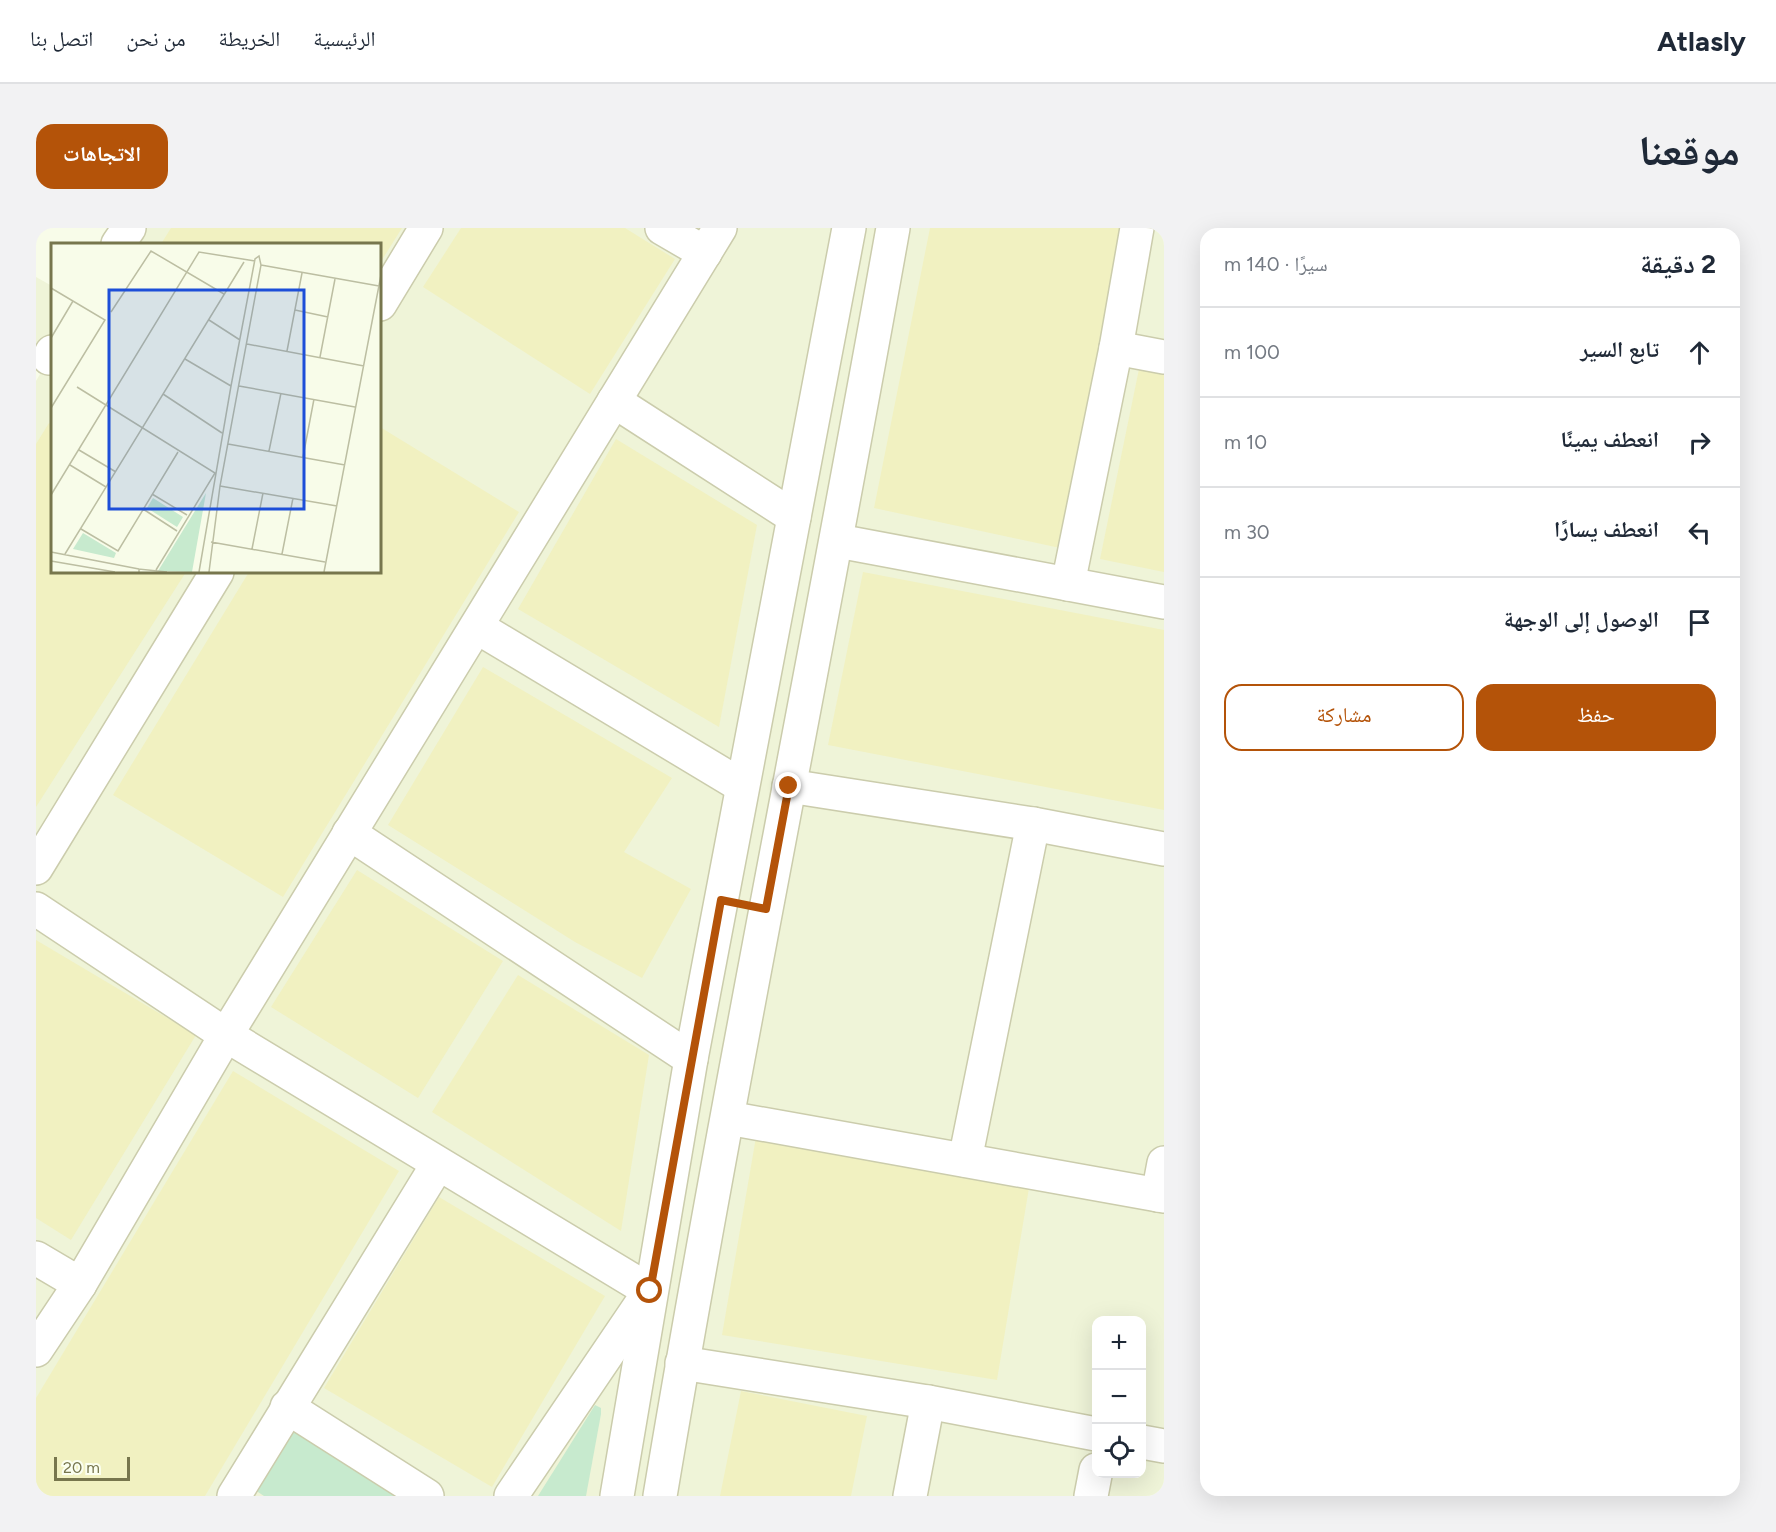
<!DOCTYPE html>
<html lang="ar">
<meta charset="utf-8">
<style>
:root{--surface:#fff;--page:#f2f2f3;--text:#1f2937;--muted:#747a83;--line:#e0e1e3;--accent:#b45309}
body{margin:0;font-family:Figtree,"Noto Naskh Arabic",sans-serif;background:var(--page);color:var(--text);direction:rtl}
.controls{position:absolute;right:18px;bottom:18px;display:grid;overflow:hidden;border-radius:12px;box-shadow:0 6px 24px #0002}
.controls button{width:54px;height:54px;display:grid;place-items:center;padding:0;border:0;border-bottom:2px solid var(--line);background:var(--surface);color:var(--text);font:30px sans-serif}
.scale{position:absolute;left:18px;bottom:15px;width:76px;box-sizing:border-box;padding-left:6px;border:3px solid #77764d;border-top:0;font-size:16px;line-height:21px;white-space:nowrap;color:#77764d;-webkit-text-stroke:4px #fbfff0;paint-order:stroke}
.stop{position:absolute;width:18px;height:18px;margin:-14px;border:4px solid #b45309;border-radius:50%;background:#fff}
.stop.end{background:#b45309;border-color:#fff;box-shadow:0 2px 6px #0008}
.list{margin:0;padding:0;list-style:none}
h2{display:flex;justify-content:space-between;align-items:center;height:78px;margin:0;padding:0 24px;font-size:26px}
h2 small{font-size:20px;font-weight:400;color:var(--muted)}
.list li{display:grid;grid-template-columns:39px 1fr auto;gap:18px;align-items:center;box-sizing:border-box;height:90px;padding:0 24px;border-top:2px solid var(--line)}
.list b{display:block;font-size:22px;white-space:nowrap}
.list em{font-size:20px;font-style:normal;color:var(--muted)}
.actions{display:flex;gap:12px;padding:18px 24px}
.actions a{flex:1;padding:14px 0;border:2px solid var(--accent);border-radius:18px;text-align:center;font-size:21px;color:var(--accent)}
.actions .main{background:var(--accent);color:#fff}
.icon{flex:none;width:33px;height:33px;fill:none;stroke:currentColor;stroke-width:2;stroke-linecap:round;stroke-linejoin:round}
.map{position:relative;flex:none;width:1128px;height:1268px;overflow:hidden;direction:ltr;border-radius:18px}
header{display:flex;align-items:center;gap:36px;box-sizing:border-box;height:84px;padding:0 30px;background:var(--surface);border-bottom:2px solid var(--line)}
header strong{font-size:28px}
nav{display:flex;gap:33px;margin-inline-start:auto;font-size:21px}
.intro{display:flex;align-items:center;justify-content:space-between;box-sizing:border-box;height:144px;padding:0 36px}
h1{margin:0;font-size:42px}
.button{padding:15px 27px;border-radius:18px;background:var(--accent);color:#fff;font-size:21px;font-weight:700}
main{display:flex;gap:36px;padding:0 36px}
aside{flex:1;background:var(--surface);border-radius:18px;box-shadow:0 6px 24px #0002}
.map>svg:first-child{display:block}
</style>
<header>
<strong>Atlasly</strong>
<nav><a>الرئيسية</a><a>الخريطة</a><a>من نحن</a><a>اتصل بنا</a></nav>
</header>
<div class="intro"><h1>موقعنا</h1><a class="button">الاتجاهات</a></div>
<main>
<aside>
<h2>2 دقيقة<small>سيرًا · 140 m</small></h2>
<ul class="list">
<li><svg class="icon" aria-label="ahead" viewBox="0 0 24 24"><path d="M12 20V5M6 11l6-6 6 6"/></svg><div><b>تابع السير</b></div><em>100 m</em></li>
<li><svg class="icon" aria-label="right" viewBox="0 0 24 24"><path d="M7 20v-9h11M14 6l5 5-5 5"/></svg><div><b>انعطف يمينًا</b></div><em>10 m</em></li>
<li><svg class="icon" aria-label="left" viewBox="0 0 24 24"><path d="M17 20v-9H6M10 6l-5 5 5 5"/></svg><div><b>انعطف يسارًا</b></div><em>30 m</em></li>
<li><svg class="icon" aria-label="arrive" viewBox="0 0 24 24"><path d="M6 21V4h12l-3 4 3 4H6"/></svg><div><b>الوصول إلى الوجهة</b></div></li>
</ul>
<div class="actions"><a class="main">حفظ</a><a>مشاركة</a></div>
</aside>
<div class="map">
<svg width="1128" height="1268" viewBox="0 0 1128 1268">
<rect width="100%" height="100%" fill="#f8fce9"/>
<g fill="#eff4d8" fill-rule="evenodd">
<path d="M100,0H1128V1268H0V153L16,126V344H344V16H88ZM1060,1092H1106V1246H1060Z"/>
<path d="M0,49L16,58V117L0,140Z"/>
</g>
<g fill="#c7eace">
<path d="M559,1177L565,1180V1186L550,1268H502Z"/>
<path d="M257,1202L361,1268H228L219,1262Z"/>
</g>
<g fill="#f1f1c1">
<path d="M135,0H366L344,35V16H125Z"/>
<path d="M425,0H589L639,31L554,166L387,59Z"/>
<path d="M894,0H1086L1024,320L838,280Z"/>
<path d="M1103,141L1128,146V344L1064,331Z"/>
<path d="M13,195L16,197V344H150L0,579V216Z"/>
<path d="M344,199L483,284L247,669L77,567L213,344H344Z"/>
<path d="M580,211L721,297L683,499L482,381Z"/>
<path d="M827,344L1128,402V582L792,517Z"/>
<path d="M447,439L636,550L588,624L655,661L606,750L539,714L352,597Z"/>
<path d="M321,642L467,733L382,870L235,779Z"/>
<path d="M0,712L160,807L35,1012L0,990Z"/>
<path d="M482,747L613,827L585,1003L396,884Z"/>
<path d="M197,843L363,943L169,1268H0V1170Z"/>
<path d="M720,909L994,954L961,1152L686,1107Z"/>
<path d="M403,969L569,1068L456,1259L288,1160Z"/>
<path d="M705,1163L831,1188L815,1268H684Z"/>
</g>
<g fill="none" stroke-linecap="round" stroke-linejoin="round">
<defs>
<g id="minor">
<path d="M626,0L669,25"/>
<path d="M82,16L93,0"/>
<path d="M344,76L390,0"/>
<path d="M1080,120L1128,129"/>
<path d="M13,130L16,124"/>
<path d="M578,173L758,289"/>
<path d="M802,313L1128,374"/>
<path d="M1032,356L1080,120L1101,0"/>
<path d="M441,399L706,558"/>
<path d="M753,558L997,596L1128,621"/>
<path d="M313,605L655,831"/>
<path d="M0,640L181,344"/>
<path d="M0,681L190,807L614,1063L475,1268"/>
<path d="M692,890L1128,968"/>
<path d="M929,932L997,596"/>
<path d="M1122,967L1128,935"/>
<path d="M0,1030L44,1056"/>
<path d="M0,1122L44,1056L190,807L684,0"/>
<path d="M646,1135L892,1174L1060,1206"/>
<path d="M251,1179L391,1268"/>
<path d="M1106,1214L1128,1218"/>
<path d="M198,1268L402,936"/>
<path d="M581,1268L655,831L813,0"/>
<path d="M624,1268C695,844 782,423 857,0"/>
<path d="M874,1268L892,1174"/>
<path d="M1055,1268L1060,1242"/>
</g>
</defs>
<use href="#minor" stroke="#cbccac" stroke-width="36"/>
<use href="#minor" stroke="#fff" stroke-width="33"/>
</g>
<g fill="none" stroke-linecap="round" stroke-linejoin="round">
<path stroke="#b45309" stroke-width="8" d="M614,1063L685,672L730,681L753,558"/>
</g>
<g transform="translate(15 15)">
<rect width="330" height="330" fill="#f8fce9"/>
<path d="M155,250L141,329L107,328ZM102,255L132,274L126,284L96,265ZM32,290L65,310L63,315L22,306Z" fill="#c7eace"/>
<path fill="none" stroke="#bcbea2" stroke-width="1.5" d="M210,22L328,43M0,45L54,77L0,165M244,67L277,74M60,69L100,8L173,51M158,77L189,97M0,95L22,58M196,101L313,123M236,108L251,30M269,114L284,36M134,116L180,143M188,143L304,164M26,144L164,230L105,327M112,151L171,190M177,201L294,222M28,207L65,229M218,208L230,150M252,214L263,156M19,222L55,244M169,243L286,263M101,251L136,272M0,252L148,9L204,18M92,266L126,288M30,286L67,308L127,209M160,299L274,319M201,306L212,250M0,309L88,326M14,311L193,19M231,311L242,255M0,318L64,329M88,329V326L116,329M148,329L180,143L204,16L208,13L210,22L169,243L158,329M273,329L330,32"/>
<path fill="#1d4ed8" fill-opacity="0.15" stroke="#1d4ed8" stroke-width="3" d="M58,47H253V266H58Z"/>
<rect width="330" height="330" fill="none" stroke="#77764d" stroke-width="3"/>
</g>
</svg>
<div class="controls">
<button>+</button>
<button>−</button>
<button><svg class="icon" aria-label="locate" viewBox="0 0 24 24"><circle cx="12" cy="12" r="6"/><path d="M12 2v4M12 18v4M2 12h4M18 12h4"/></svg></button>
</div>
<div class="scale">20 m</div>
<div class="stop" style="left:614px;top:1063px"></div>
<div class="stop end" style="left:753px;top:558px"></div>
</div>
</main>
